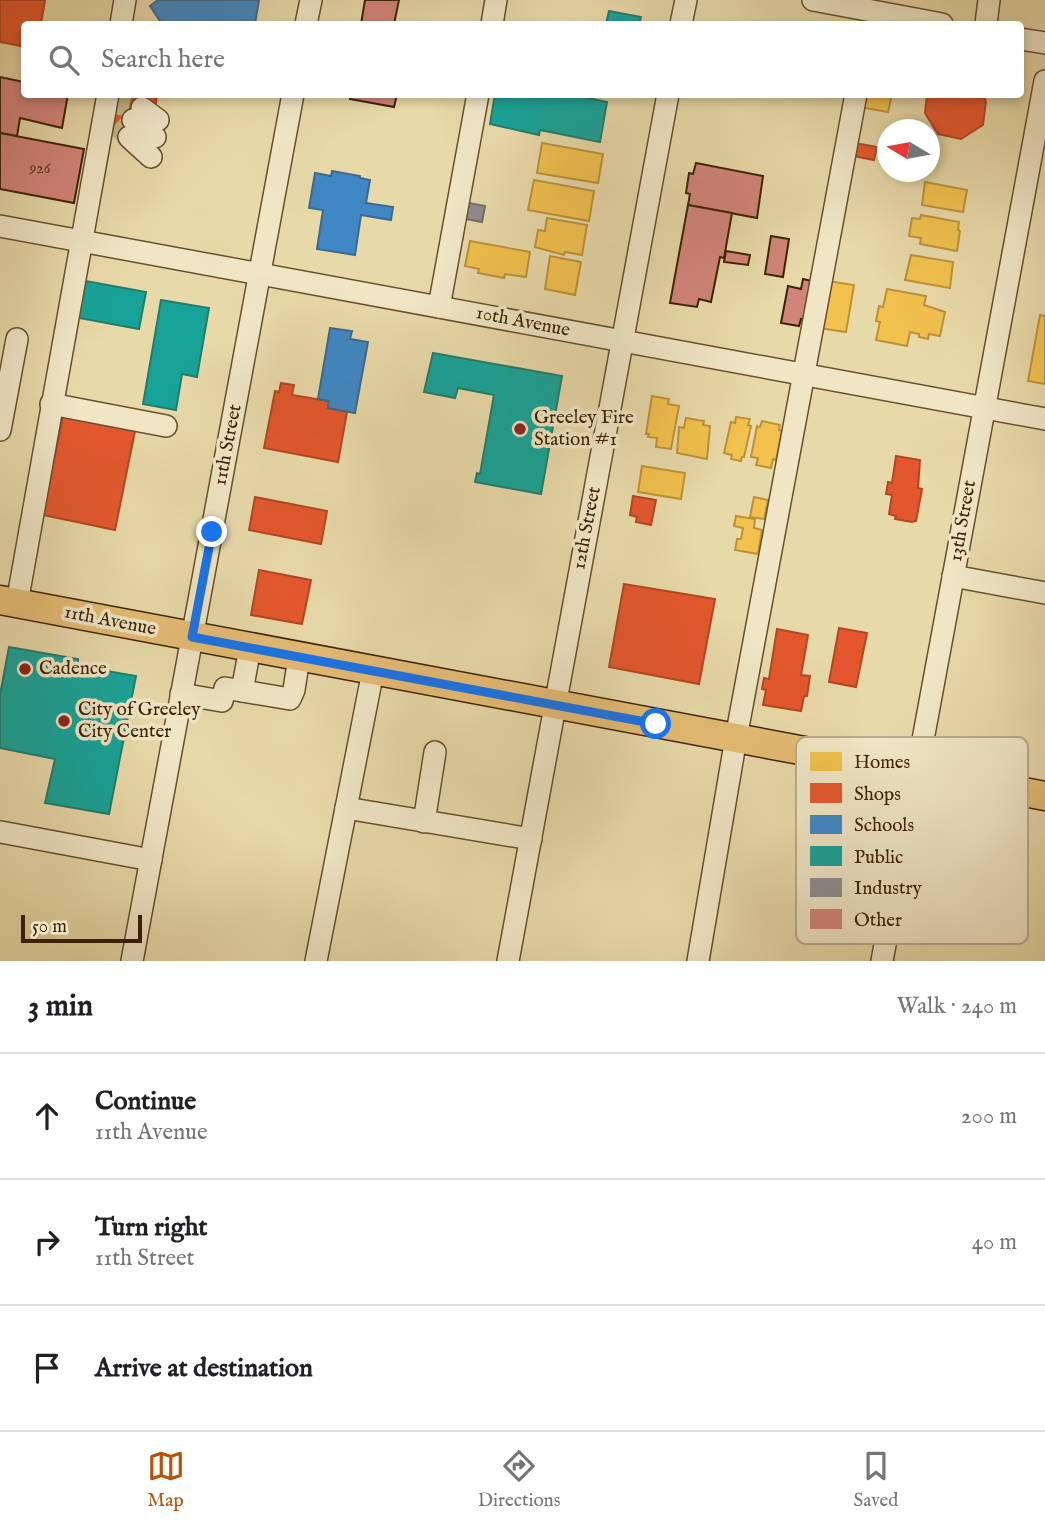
<!DOCTYPE html>
<meta charset="utf-8">
<style>
:root{--surface:#fff;--page:#f6f6f6;--text:#202124;--muted:#757577;--line:#e0e0e0;--accent:#b45309}
body{margin:0;font-family:"IM FELL English",serif;background:var(--page);color:var(--text)}
.compass{position:absolute;left:877px;top:119px;width:63px;height:63px;border-radius:50%;background:var(--surface);box-shadow:0 4px 10px #0003;rotate:280deg}
.scale{position:absolute;left:21px;bottom:18px;width:121px;box-sizing:border-box;padding-left:7px;border:4px solid #3d2303;border-top:0;font-size:19px;line-height:24px;white-space:nowrap;color:#3d2303;-webkit-text-stroke:5px #f0e6c6;paint-order:stroke}
.stop{position:absolute;width:21px;height:21px;margin:-16px;border:5px solid #1a73e8;border-radius:50%;background:#fff}
.stop.end{background:#1a73e8;border-color:#fff;box-shadow:0 2px 7px #0008}
.list{margin:0;padding:0;list-style:none}
h2{display:flex;justify-content:space-between;align-items:center;height:91px;margin:0;padding:0 28px;font-size:30px}
h2 small{font-size:23px;font-weight:400;color:var(--muted)}
.list li{display:grid;grid-template-columns:46px 1fr auto;gap:21px;align-items:center;box-sizing:border-box;height:126px;padding:0 28px;border-top:2px solid var(--line)}
.list b{display:block;font-size:26px;white-space:nowrap}
.list p{margin:0;font-size:23px;white-space:nowrap;color:var(--muted)}
.list em{font-size:23px;font-style:normal;color:var(--muted)}
.icon{flex:none;width:38px;height:38px;fill:none;stroke:currentColor;stroke-width:2;stroke-linecap:round;stroke-linejoin:round}
.map{position:relative;flex:none;width:1045px;height:961px;overflow:hidden}
.search{position:absolute;background:var(--surface);box-shadow:0 4px 10px #0003;left:21px;right:21px;top:21px;height:77px;display:flex;align-items:center;gap:18px;box-sizing:border-box;padding:0 24px;border-radius:7px;color:var(--muted);font-size:26px}
.sheet{height:469px;background:var(--surface)}
nav{display:flex;justify-content:space-around;align-items:center;box-sizing:border-box;height:98px;border-top:2px solid var(--line);background:var(--surface);font-size:19px;color:var(--muted)}
nav a{display:grid;justify-items:center;gap:4px}
nav .on{color:var(--accent)}
.map>svg:first-child{display:block}
</style>
<div class="map">
<svg width="1045" height="961" viewBox="0 0 1045 961">
<rect width="100%" height="100%" fill="#e8d9a8"/>
<filter id="stains"><feTurbulence type="fractalNoise" baseFrequency=".00286" numOctaves="4"/><feColorMatrix values="0 0 0 0 .2 0 0 0 0 .09 0 0 0 0 .02 0 0 0 .5 -.17"/></filter>
<radialGradient id="worn" r=".72"><stop offset=".6" stop-color="#630" stop-opacity="0"/><stop offset="1" stop-color="#630" stop-opacity=".3"/></radialGradient>
<g fill="#f2c14e" stroke="#bc9238" stroke-width="2">
<path d="M863,94H892L888,112L860,107Z"/>
<path d="M542,143L603,154L598,183L537,173Z"/>
<path d="M534,180L594,191L589,221L528,210Z"/>
<path d="M925,182L967,190L963,212L922,205Z"/>
<path d="M921,215L959,222L958,230L960,231L957,251L920,244L921,238L909,236L912,218L920,219Z"/>
<path d="M547,218L587,225L582,255L565,252L564,255L535,247L538,230L545,231Z"/>
<path d="M470,241L530,252L526,277L505,274L504,278L478,273L479,269L465,266Z"/>
<path d="M911,255L953,262L950,288L905,280Z"/>
<path d="M550,256L581,262L575,295L545,289Z"/>
<path d="M828,281L854,285L846,332L819,328Z"/>
<path d="M887,289L926,296L924,305L945,312L940,336L929,334L928,339L919,337V334L910,332L907,346L876,340L880,322L876,321L879,306L883,307Z"/>
<path d="M1040,315L1045,316V384L1028,381Z"/>
<path d="M652,396L669,399L668,404L679,406L671,449L656,447L657,438L648,437L649,434H646Z"/>
<path d="M736,417L750,419L748,425L751,426L744,457H742L741,461L731,459L732,455L724,453L731,422L735,423Z"/>
<path d="M686,418L704,421L703,425L710,426L707,459L677,453L679,427L684,428Z"/>
<path d="M762,421L780,425L779,430L782,431L776,460L773,459L771,468L756,465L758,458L751,457L757,426L760,427Z"/>
<path d="M642,466L685,473L681,499L638,492Z"/>
<path d="M754,497L768,500L764,519L750,517Z"/>
<path d="M736,516L755,519L754,528L762,530L758,554L735,550L737,539H741L743,528L734,526Z"/>
</g>
<g fill="#e4572e" stroke="#b24721" stroke-width="2">
<path d="M0,0H45L41,24H25L21,46L0,42Z"/>
<path d="M112,94H157L156,103L135,110L129,137L119,139L105,129Z"/>
<path d="M927,94H982L986,101L983,125L961,139L938,134L925,113Z"/>
<path d="M855,143L877,147L874,160L853,156Z"/>
<path d="M281,383L294,385L292,395L329,401L328,408L347,412L338,462L264,448L275,391L279,392Z"/>
<path d="M63,416L135,431L115,530L43,515Z"/>
<path d="M896,456L920,460L918,488L922,489L916,521L912,522L895,519L896,516L889,514L892,495L886,494L888,482L892,483Z"/>
<path d="M633,496L656,500L651,525L636,522L637,517L630,515Z"/>
<path d="M255,497L327,511L321,544L249,530Z"/>
<path d="M259,570L311,580L302,624L251,615Z"/>
<path d="M624,584L715,599L699,684L609,667Z"/>
<path d="M839,628L867,633L856,687L829,682Z"/>
<path d="M777,629L808,635L801,675L810,676L807,696H804L801,711L763,705L766,690L762,689L764,678L769,679Z"/>
</g>
<g fill="#3f88c5" stroke="#3e6a8b" stroke-width="2">
<path d="M158,0H259L255,24H162L150,6Z"/>
<path d="M332,171L360,176V178L370,180L366,203L393,207L391,220L361,215L355,255L317,249L323,210L309,208L315,173L331,176Z"/>
<path d="M330,328L352,331L350,339L368,342L355,413L328,408L329,401L318,399Z"/>
</g>
<g fill="#17a398" stroke="#227d6b" stroke-width="2">
<path d="M609,11L641,17L639,24H606Z"/>
<path d="M495,94H584L583,97L607,102L600,142L540,130L539,135L490,124Z"/>
<path d="M80,280L146,292L139,329L74,317Z"/>
<path d="M161,300L209,308L197,377L182,374L176,410L143,404Z"/>
<path d="M433,353L562,376L541,494L475,482L477,473L480,474L494,395L458,388L455,398L424,392Z"/>
<path d="M9,647L78,659V666L136,676L109,814L45,803L55,759L0,748V695Z"/>
</g>
<path fill="#8d8d92" stroke="#756d67" stroke-width="2" d="M469,203L485,206L482,222L466,219Z"/>
<g fill="#d1847a" stroke="#3d2303" stroke-width="2">
<path d="M365,0H399L394,24H361Z"/>
<path d="M0,77L24,82V94H68L62,128L20,118L17,136L0,133Z"/>
<path d="M351,94H397L394,107L350,99Z"/>
<path d="M0,133L84,149L74,203L0,189Z"/>
<path d="M696,163L763,176L757,218L688,205L690,194L686,193L689,173L693,174Z"/>
<path d="M688,205L732,213L724,258L720,257L711,302L699,299L697,307L670,303Z"/>
<path d="M771,236L789,239L783,277L765,274Z"/>
<path d="M726,251L750,255L748,265L724,262Z"/>
<path d="M803,279L812,281L804,320L801,319L799,326L781,323L788,286L801,289Z"/>
</g>
<g fill="none" stroke-linecap="round" stroke-linejoin="round">
<path stroke="#c6b587" stroke-width="21" stroke-dasharray="21 10" stroke-linecap="butt" d="M121,94L115,124L129,137"/>
<defs>
<g id="minor">
<path d="M813,0L942,24"/>
<path d="M121,24L125,0"/>
<path d="M306,24L311,0"/>
<path d="M492,24L496,0"/>
<path d="M681,24L686,0"/>
<path d="M986,24L989,0"/>
<path d="M1020,39L1045,43"/>
<path d="M142,108L158,120"/>
<path d="M133,120L155,137"/>
<path d="M129,137L151,157"/>
<path d="M0,226L1045,419"/>
<path d="M439,307L478,94"/>
<path d="M51,404L166,426"/>
<path d="M0,430L17,339"/>
<path d="M953,576L1045,593"/>
<path d="M17,603L108,94"/>
<path d="M242,691L250,648"/>
<path d="M181,694L222,701L225,688L290,699L294,690L299,657"/>
<path d="M346,808L531,839"/>
<path d="M424,822L435,752"/>
<path d="M1,832L151,860"/>
<path d="M132,961L293,94"/>
<path d="M316,961L373,671"/>
<path d="M508,961L668,94"/>
<path d="M698,961L736,738L856,94"/>
<path d="M882,961L1045,81"/>
</g>
<path id="major" d="M0,600L1045,796"/>
</defs>
<use href="#minor" stroke="#68502c" stroke-width="24"/>
<use href="#major" stroke="#3d2303" stroke-width="31"/>
<use href="#minor" stroke="#f0e6c6" stroke-width="21"/>
<use href="#major" stroke="#e4bc74" stroke-width="28"/>
</g>
<g fill="none" stroke-linecap="round" stroke-linejoin="round">
<path stroke="#1a73e8" stroke-width="9" d="M212,532L192,637L656,724"/>
</g>
<g fill="#8f2418" stroke="#f0e6c6" stroke-width="2.5">
<circle cx="520" cy="429" r="7"/>
<circle cx="25" cy="669" r="7"/>
<circle cx="64" cy="721" r="7"/>
</g>
<g text-anchor="middle" dominant-baseline="central" stroke-width="7" stroke-linejoin="round" paint-order="stroke">
<g font-size="16" fill="#623b21">
<text x="40" y="169">926</text>
</g>
<g font-size="19" fill="#3d2303" stroke="#f0e6c6">
<text transform="translate(523 322) rotate(11)">10th Avenue</text>
<text transform="translate(228 445) rotate(-79)">11th Street</text>
<text transform="translate(963 521) rotate(-80)">13th Street</text>
<text transform="translate(587 528) rotate(-79)">12th Street</text>
<text transform="translate(110 621) rotate(11)">11th Avenue</text>
</g>
<g font-size="19" fill="#3d2303" stroke="#f0e6c6" text-anchor="start">
<text x="534" y="418">Greeley Fire<tspan x="534" dy="22">Station #1</tspan></text>
<text x="39" y="669">Cadence</text>
<text x="78" y="710">City of Greeley<tspan x="78" dy="22">City Center</tspan></text>
</g>
</g>
<rect x="796" y="737" width="232" height="207" rx="10" fill="#f0e6c6" stroke="#baac8c" stroke-width="2"/>
<rect x="810" y="752" width="32" height="19" fill="#f2c14e"/>
<rect x="810" y="783" width="32" height="20" fill="#e4572e"/>
<rect x="810" y="815" width="32" height="19" fill="#3f88c5"/>
<rect x="810" y="846" width="32" height="20" fill="#17a398"/>
<rect x="810" y="878" width="32" height="19" fill="#8d8d92"/>
<rect x="810" y="909" width="32" height="20" fill="#d1847a"/>
<g font-size="19" fill="#3d2303">
<text x="854" y="768">Homes</text>
<text x="854" y="800">Shops</text>
<text x="854" y="831">Schools</text>
<text x="854" y="863">Public</text>
<text x="854" y="894">Industry</text>
<text x="854" y="926">Other</text>
</g>
<rect width="100%" height="100%" filter="url(#stains)"/>
<rect width="100%" height="100%" fill="url(#worn)"/>
</svg>
<svg class="compass" viewBox="-18 -18 36 36"><path d="M0-13l5 13h-10z" fill="#e53935"/><path d="M0 13l5-13h-10z" fill="#757577"/></svg>
<div class="scale">50 m</div>
<div class="stop" style="left:656px;top:724px"></div>
<div class="stop end" style="left:212px;top:532px"></div>
<div class="search"><svg class="icon" aria-label="search" viewBox="0 0 24 24"><circle cx="10" cy="10" r="6"/><path d="M15 15l6 6"/></svg>Search here</div>
</div>
<section class="sheet">
<h2>3 min<small>Walk · 240 m</small></h2>
<ul class="list">
<li><svg class="icon" aria-label="ahead" viewBox="0 0 24 24"><path d="M12 20V5M6 11l6-6 6 6"/></svg><div><b>Continue</b><p>11th Avenue</p></div><em>200 m</em></li>
<li><svg class="icon" aria-label="right" viewBox="0 0 24 24"><path d="M7 20v-9h11M14 6l5 5-5 5"/></svg><div><b>Turn right</b><p>11th Street</p></div><em>40 m</em></li>
<li><svg class="icon" aria-label="arrive" viewBox="0 0 24 24"><path d="M6 21V4h12l-3 4 3 4H6"/></svg><div><b>Arrive at destination</b></div></li>
</ul>
</section>
<nav>
<a class="on"><svg class="icon" aria-label="map" viewBox="0 0 24 24"><path d="M3 6l6-2 6 2 6-2v14l-6 2-6-2-6 2zM9 4v14M15 6v14"/></svg>Map</a>
<a><svg class="icon" aria-label="directions" viewBox="0 0 24 24"><path d="M12 3l9 9-9 9-9-9zM9 14v-3h6M13 9l2 2-2 2"/></svg>Directions</a>
<a><svg class="icon" aria-label="saved" viewBox="0 0 24 24"><path d="M7 4h10v16l-5-4-5 4z"/></svg>Saved</a>
</nav>
